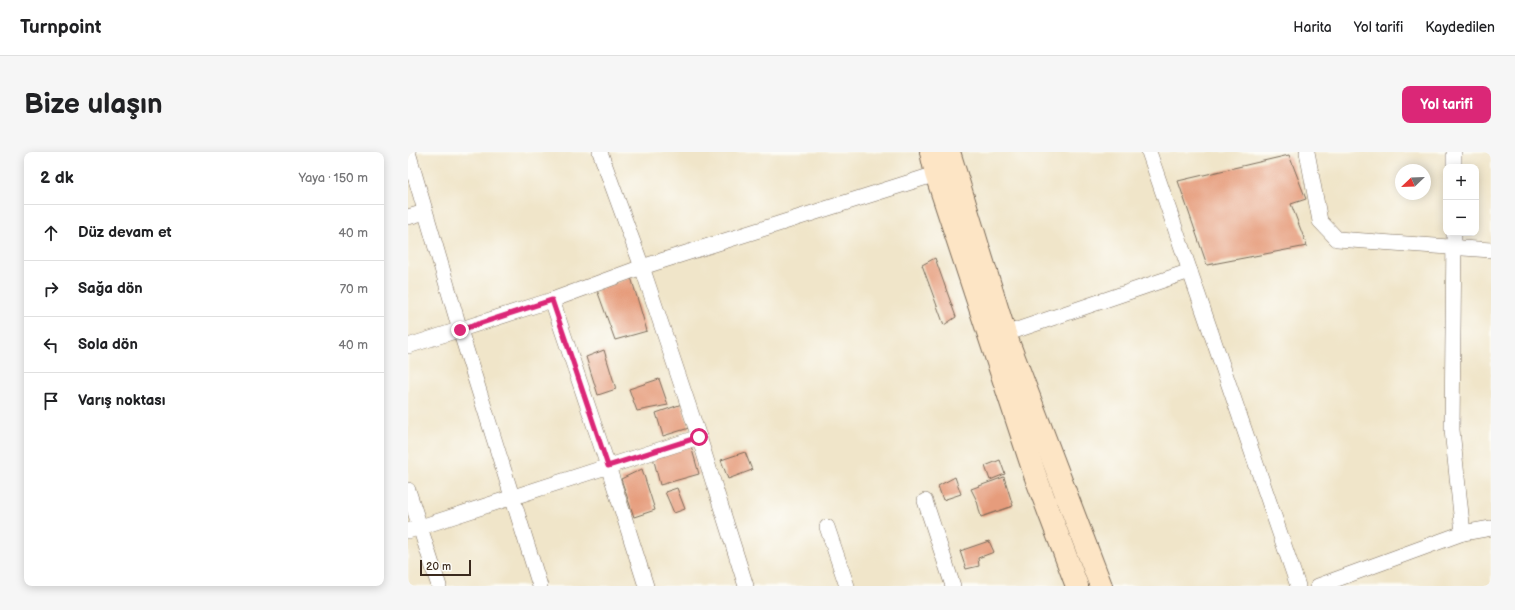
<!DOCTYPE html>
<html lang="tr">
<meta charset="utf-8">
<style>
:root{--surface:#fff;--page:#f6f6f6;--text:#202124;--muted:#757577;--line:#e0e0e0;--accent:#db2777}
body{margin:0;font-family:"Balsamiq Sans",sans-serif;background:var(--page);color:var(--text)}
.controls{position:absolute;right:12px;top:12px;display:grid;overflow:hidden;border-radius:8px;box-shadow:0 2px 10px #0003}
.controls button{width:36px;height:36px;display:grid;place-items:center;padding:0;border:0;border-bottom:1px solid var(--line);background:var(--surface);color:var(--text);font:20px sans-serif}
.compass{position:absolute;left:987px;top:12px;width:36px;height:36px;border-radius:50%;background:var(--surface);box-shadow:0 2px 10px #0003;rotate:247deg}
.scale{position:absolute;left:12px;bottom:10px;width:51px;box-sizing:border-box;padding-left:4px;border:2px solid #3b2a1e;border-top:0;font-size:11px;line-height:14px;white-space:nowrap;color:#3b2a1e;-webkit-text-stroke:3px #fdfcf7;paint-order:stroke}
.stop{position:absolute;width:12px;height:12px;margin:-9px;border:3px solid #db2777;border-radius:50%;background:#fff}
.stop.end{background:#db2777;border-color:#fff;box-shadow:0 1px 4px #0008}
.list{margin:0;padding:0;list-style:none}
h2{display:flex;justify-content:space-between;align-items:center;height:52px;margin:0;padding:0 16px;font-size:17px}
h2 small{font-size:13px;font-weight:400;color:var(--muted)}
.list li{display:grid;grid-template-columns:26px 1fr auto;gap:12px;align-items:center;box-sizing:border-box;height:56px;padding:0 16px;border-top:1px solid var(--line)}
.list b{display:block;font-size:15px;white-space:nowrap}
.list em{font-size:13px;font-style:normal;color:var(--muted)}
.icon{flex:none;width:22px;height:22px;fill:none;stroke:currentColor;stroke-width:2;stroke-linecap:round;stroke-linejoin:round}
.map{position:relative;flex:none;width:1083px;height:434px;overflow:hidden;border-radius:8px}
header{display:flex;align-items:center;gap:24px;box-sizing:border-box;height:56px;padding:0 20px;background:var(--surface);border-bottom:1px solid var(--line)}
header strong{font-size:19px}
nav{display:flex;gap:22px;margin-inline-start:auto;font-size:14px}
.intro{display:flex;align-items:center;justify-content:space-between;box-sizing:border-box;height:96px;padding:0 24px}
h1{margin:0;font-size:28px}
.button{padding:10px 18px;border-radius:8px;background:var(--accent);color:#fff;font-size:14px;font-weight:700}
main{display:flex;gap:24px;padding:0 24px}
aside{flex:1;background:var(--surface);border-radius:8px;box-shadow:0 2px 10px #0003}
.map>svg:first-child{display:block}
</style>
<header>
<strong>Turnpoint</strong>
<nav><a>Harita</a><a>Yol tarifi</a><a>Kaydedilen</a></nav>
</header>
<div class="intro"><h1>Bize ulaşın</h1><a class="button">Yol tarifi</a></div>
<main>
<aside>
<h2>2 dk<small>Yaya · 150 m</small></h2>
<ul class="list">
<li><svg class="icon" aria-label="ahead" viewBox="0 0 24 24"><path d="M12 20V5M6 11l6-6 6 6"/></svg><div><b>Düz devam et</b></div><em>40 m</em></li>
<li><svg class="icon" aria-label="right" viewBox="0 0 24 24"><path d="M7 20v-9h11M14 6l5 5-5 5"/></svg><div><b>Sağa dön</b></div><em>70 m</em></li>
<li><svg class="icon" aria-label="left" viewBox="0 0 24 24"><path d="M17 20v-9H6M10 6l-5 5 5 5"/></svg><div><b>Sola dön</b></div><em>40 m</em></li>
<li><svg class="icon" aria-label="arrive" viewBox="0 0 24 24"><path d="M6 21V4h12l-3 4 3 4H6"/></svg><div><b>Varış noktası</b></div></li>
</ul>
</aside>
<div class="map">
<svg width="1083" height="434" viewBox="0 0 1083 434">
<rect width="100%" height="100%" fill="#fdfcf7"/>
<filter id="ink" filterUnits="userSpaceOnUse"><feTurbulence type="fractalNoise" baseFrequency=".025" numOctaves="2"/><feDisplacementMap in="SourceGraphic" scale="8" xChannelSelector="R" yChannelSelector="G"/><feConvolveMatrix kernelMatrix="1 2 1 2 8 2 1 2 1" color-interpolation-filters="sRGB"/></filter>
<filter id="wash" filterUnits="userSpaceOnUse"><feTurbulence type="fractalNoise" baseFrequency=".012" numOctaves="4" result="noise"/><feDisplacementMap in="SourceGraphic" scale="16" xChannelSelector="R" yChannelSelector="G"/><feGaussianBlur stdDeviation="0.9" result="paint"/><feColorMatrix in="noise" values="0 0 0 0 0 0 0 0 0 0 0 0 0 0 0 0 0 1.4 0 .05"/><feComposite in="paint" operator="in"/></filter>
<g filter="url(#wash)">
<rect width="100%" height="100%" fill="#f0e5c9"/>
<g id="blocks">
<g fill="#e69c7b">
<path d="M881,3L898,47L883,52L899,94L799,113L770,29Z"/>
<path d="M527,106L548,165L536,173L514,113Z"/>
<path d="M223,125L239,179L207,188L189,138Z"/>
<path d="M196,198L208,237L190,243L178,205Z"/>
<path d="M251,227L260,253L229,259L221,237Z"/>
<path d="M274,252L281,276L255,284L248,261Z"/>
<path d="M283,294L291,322L252,333L245,305Z"/>
<path d="M337,300L344,318L320,327L313,308Z"/>
<path d="M592,308L597,322L582,328L577,314Z"/>
<path d="M234,317L247,358L226,365L213,327Z"/>
<path d="M547,325L553,342L535,348L530,334Z"/>
<path d="M596,325L605,354L573,365L569,349L563,337Z"/>
<path d="M269,336L277,357L266,361L257,340Z"/>
<path d="M581,389L586,400L570,406L571,414L558,417L552,399Z"/>
</g>
</g>
</g>
<g filter="url(#ink)">
<use href="#blocks" fill-opacity="0" stroke="#7a6b5a" stroke-width="1"/>
<g fill="none" stroke-linecap="round" stroke-linejoin="round">
<defs>
<g id="minor">
<path d="M0,0L52,178L132,434"/>
<path d="M192,0L234,115L291,285L338,434"/>
<path d="M741,0L890,434"/>
<path d="M899,0L912,69L929,87L1083,98"/>
<path d="M1046,15V0"/>
<path d="M0,65L17,60"/>
<path d="M1046,81L1044,278L1055,381"/>
<path d="M144,148L200,314L238,434"/>
<path d="M597,182L782,119"/>
<path d="M0,194L144,148L234,115L528,22"/>
<path d="M0,338L31,434"/>
<path d="M517,349L545,434"/>
<path d="M419,375L439,434"/>
<path d="M0,379L291,285"/>
<path d="M910,434L1055,381L1083,376"/>
</g>
<g id="secondary">
<path d="M523,0L528,22L627,323L669,434"/>
<path d="M541,0L597,182L693,434"/>
</g>
</defs>
<use href="#minor" stroke="#7a6b5a" stroke-width="16"/>
<use href="#secondary" stroke="#7a6b5a" stroke-width="24"/>
<use href="#minor" stroke="#fff" stroke-width="15"/>
<use href="#secondary" stroke="#fde5c5" stroke-width="22"/>
</g>
</g>
<g fill="none" stroke-linecap="round" stroke-linejoin="round" filter="url(#ink)">
<path stroke="#db2777" stroke-width="5" d="M52,178L144,148L200,314L291,285"/>
</g>
</svg>
<div class="controls">
<button>+</button>
<button>−</button>
</div>
<svg class="compass" viewBox="-18 -18 36 36"><path d="M0-13l5 13h-10z" fill="#e53935"/><path d="M0 13l5-13h-10z" fill="#757577"/></svg>
<div class="scale">20 m</div>
<div class="stop" style="left:291px;top:285px"></div>
<div class="stop end" style="left:52px;top:178px"></div>
</div>
</main>
